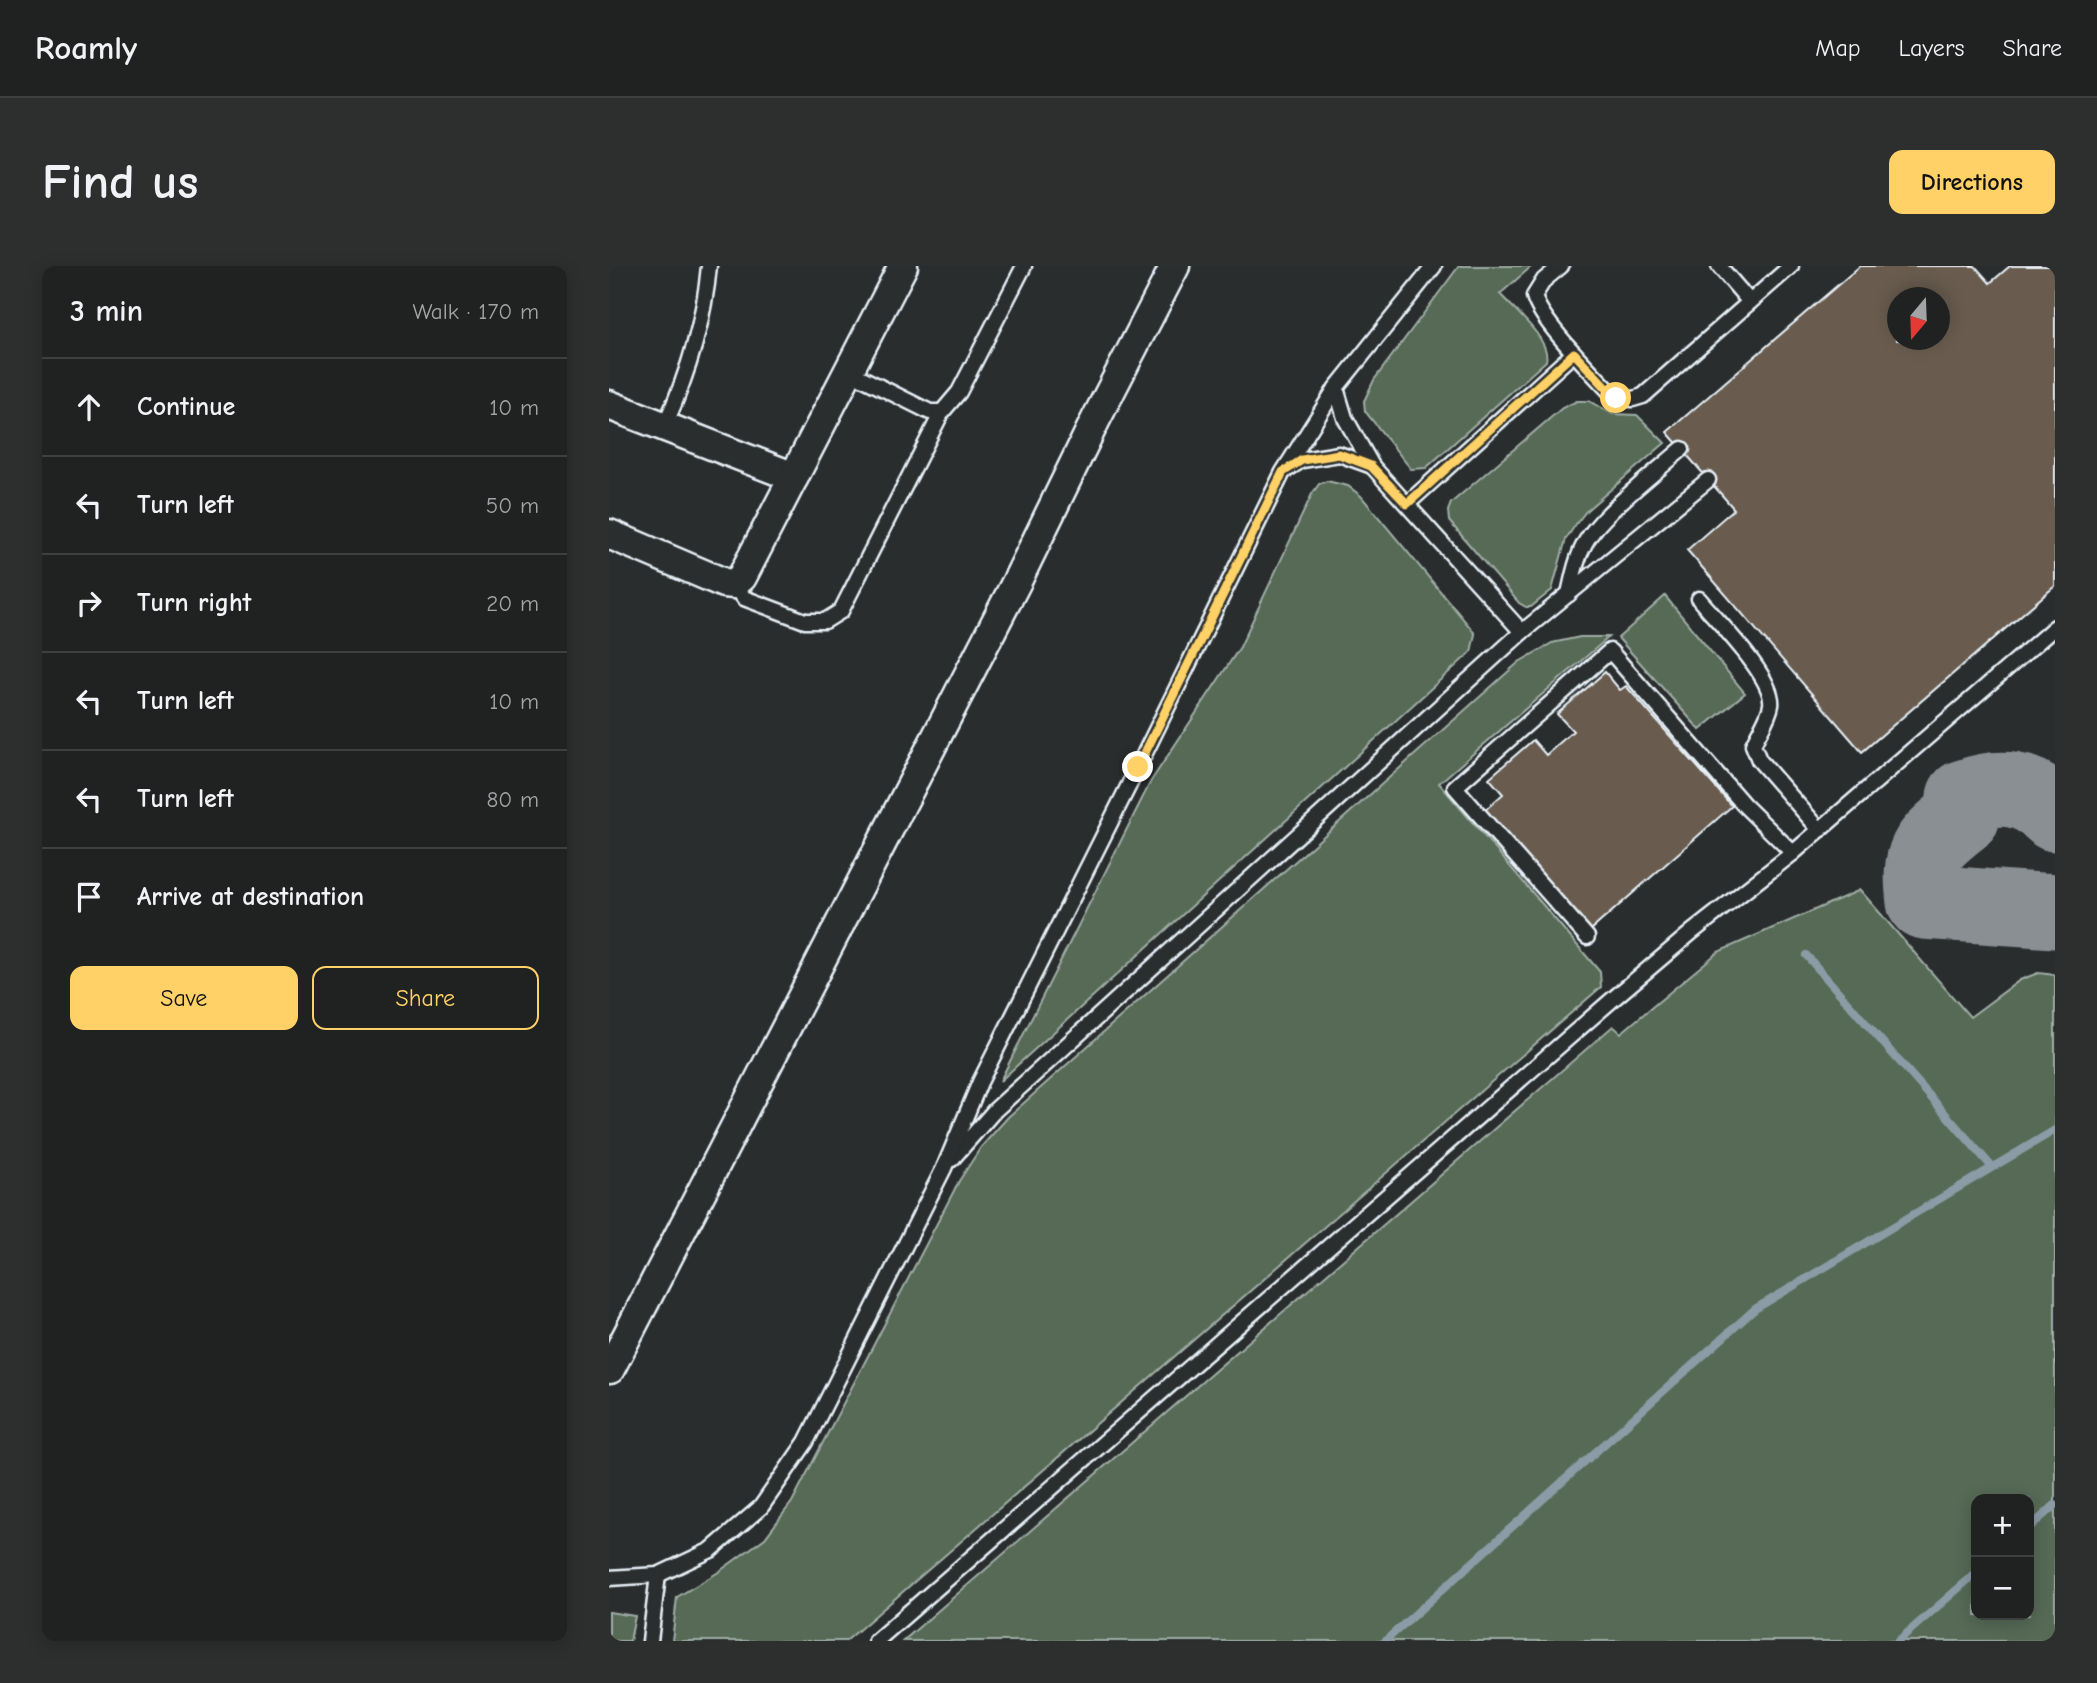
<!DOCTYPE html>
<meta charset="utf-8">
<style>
:root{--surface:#202222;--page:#2d2f2f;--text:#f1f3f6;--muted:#a2a4a5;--line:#3d3f40;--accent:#ffd166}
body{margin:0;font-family:"Comic Neue",sans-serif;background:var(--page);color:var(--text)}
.controls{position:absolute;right:21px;bottom:21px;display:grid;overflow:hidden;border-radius:14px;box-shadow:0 4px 18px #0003}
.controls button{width:63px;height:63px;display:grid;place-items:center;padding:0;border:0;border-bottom:2px solid var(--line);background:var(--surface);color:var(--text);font:35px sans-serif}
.compass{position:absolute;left:1278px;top:21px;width:63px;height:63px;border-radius:50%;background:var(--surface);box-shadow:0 4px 18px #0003;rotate:199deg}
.stop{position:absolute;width:21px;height:21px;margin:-16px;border:5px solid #ffd166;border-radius:50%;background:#fff}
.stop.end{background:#ffd166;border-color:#fff;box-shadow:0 2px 7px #0008}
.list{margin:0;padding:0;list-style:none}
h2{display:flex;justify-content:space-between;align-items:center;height:91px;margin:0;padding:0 28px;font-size:30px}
h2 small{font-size:23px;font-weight:400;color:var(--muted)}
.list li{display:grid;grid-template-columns:46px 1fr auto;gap:21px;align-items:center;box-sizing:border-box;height:98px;padding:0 28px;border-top:2px solid var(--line)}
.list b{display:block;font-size:26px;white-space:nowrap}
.list em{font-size:23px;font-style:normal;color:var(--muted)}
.actions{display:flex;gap:14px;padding:21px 28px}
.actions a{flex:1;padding:16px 0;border:2px solid var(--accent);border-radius:14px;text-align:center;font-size:24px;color:var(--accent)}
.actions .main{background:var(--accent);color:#111}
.icon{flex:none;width:38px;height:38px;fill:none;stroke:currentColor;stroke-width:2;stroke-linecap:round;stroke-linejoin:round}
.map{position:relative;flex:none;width:1446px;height:1375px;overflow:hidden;border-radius:14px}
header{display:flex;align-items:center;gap:42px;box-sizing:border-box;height:98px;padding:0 35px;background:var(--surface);border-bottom:2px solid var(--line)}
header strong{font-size:33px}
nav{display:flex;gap:38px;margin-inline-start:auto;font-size:24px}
.intro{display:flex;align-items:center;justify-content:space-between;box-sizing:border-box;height:168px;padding:0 42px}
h1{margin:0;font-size:49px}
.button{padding:18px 32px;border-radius:14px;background:var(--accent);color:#111;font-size:24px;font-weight:700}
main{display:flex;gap:42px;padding:0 42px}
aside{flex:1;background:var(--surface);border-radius:14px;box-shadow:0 4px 18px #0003}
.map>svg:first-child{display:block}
</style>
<header>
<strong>Roamly</strong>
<nav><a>Map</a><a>Layers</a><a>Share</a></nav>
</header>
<div class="intro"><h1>Find us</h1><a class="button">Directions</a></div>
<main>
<aside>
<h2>3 min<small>Walk · 170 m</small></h2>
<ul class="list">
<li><svg class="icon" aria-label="ahead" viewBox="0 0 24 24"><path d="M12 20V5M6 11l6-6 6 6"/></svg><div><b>Continue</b></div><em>10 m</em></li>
<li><svg class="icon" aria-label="left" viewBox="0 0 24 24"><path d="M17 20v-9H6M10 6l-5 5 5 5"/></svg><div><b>Turn left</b></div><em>50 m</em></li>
<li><svg class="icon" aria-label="right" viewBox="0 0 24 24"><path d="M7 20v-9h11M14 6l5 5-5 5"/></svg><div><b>Turn right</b></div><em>20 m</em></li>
<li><svg class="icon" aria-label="left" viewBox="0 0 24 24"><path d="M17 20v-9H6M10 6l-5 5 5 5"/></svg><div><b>Turn left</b></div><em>10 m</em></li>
<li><svg class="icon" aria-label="left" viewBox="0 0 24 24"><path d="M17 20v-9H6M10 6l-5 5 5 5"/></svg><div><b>Turn left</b></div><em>80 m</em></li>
<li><svg class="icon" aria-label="arrive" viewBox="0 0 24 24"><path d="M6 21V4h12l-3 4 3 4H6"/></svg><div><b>Arrive at destination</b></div></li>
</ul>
<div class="actions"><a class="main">Save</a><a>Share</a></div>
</aside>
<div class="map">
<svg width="1446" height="1375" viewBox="0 0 1446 1375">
<rect width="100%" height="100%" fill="#2a2d2e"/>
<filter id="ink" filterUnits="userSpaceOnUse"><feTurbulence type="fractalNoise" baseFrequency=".0143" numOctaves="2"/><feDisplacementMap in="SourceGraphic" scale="14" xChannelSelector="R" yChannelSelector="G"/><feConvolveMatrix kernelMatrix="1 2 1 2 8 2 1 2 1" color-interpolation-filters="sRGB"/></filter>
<g filter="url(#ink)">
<g fill="#576b56" stroke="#a0aea7" stroke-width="2" fill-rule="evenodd">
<path d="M850,0H923L891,28C905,44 942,73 937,95L817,202L802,203L756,145L755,135L765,114Z"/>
<path d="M968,135H980L1004,148L1028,149L1056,177L978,244L967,258L957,273L943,324L922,341H917L910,337L840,255L839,245L842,237L953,142Z"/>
<path d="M718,215L739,220L752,230L861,361L866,368L862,386L391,815L542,515L631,381L703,228L710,218Z"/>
<path d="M1056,330L1136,427L1091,464L1009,372Z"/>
<path d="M971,371H1000L830,517L991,706L992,721L237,1375H63L68,1331L108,1307L156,1272L183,1236L350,915L372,881L399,851L910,396L943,377Z"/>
<path d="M1251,624L1361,751L1411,714L1429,707L1446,709V1375H294L1004,760L1012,767L1109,686ZM1367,1233H1420V1349H1367Z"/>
<path d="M0,1346L26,1350L21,1375H0Z"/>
</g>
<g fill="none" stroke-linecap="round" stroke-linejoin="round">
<g stroke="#8b9ca7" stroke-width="8">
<path d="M1197,689L1383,901"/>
<path d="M1420,1262L1446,1239"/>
<path d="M776,1375L1146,1043L1446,864"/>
<path d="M1289,1375L1367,1307"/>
</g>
<path stroke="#898f93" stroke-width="75" d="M1446,548C1419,520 1391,518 1355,531L1354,550C1316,580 1309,586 1315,636L1446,645"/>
</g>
<g fill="#695c50" stroke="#e8f1f8" stroke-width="2" fill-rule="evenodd">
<path d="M1251,0H1366L1381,17L1401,0H1443L1446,3V320L1253,486L1078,284L1125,243L1058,166ZM1288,32H1330V74H1288Z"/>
<path d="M996,406L1011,424L1017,420L1123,540L982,664L876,544L894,528L880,512L924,474L937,489L964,465L948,448Z"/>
</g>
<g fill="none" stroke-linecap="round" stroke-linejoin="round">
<defs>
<g id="lane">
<path d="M952,0L935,14L925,30C932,57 987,110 1007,132L1024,133L1034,130L1182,0"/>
<path d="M1110,0L1141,36"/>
<path d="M239,105L321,146H333L350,126L415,0"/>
<path d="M56,159C79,108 95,57 100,0"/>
<path d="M763,200L913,366"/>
<path d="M677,204L693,194L730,188L763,200L736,152L727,122"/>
<path d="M798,238L965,87"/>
<path d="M125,318L135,332L196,355H216L232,345L333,146"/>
<path d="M960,328C964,310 967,293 976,277C992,248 1047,206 1073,183"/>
<path d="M1090,333C1107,354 1166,412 1162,439C1160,452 1149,467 1144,479L1150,494L1211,564"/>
<path d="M978,671L846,521L1001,385L1135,539L1184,587"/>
<path d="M343,893L386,844L913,366L1099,214"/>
<path d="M0,1312L49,1309L102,1284L152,1241L197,1176L335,902L371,816L529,501L674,206L727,122L825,0"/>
<path d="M41,1375L49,1309"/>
<path d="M267,1375L1004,733L1083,666L1184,587L1446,361"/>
</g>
<g id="street">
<path d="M0,139L185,211"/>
<path d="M0,268L115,317L125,318L133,311L294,0"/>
<path d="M1,1103L408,315L486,155L566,0"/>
</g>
</defs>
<use href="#lane" stroke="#e8f1f8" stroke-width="19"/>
<use href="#street" stroke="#e8f1f8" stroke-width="33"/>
<use href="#lane" stroke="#2a2d2e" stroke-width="14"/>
<use href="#street" stroke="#2a2d2e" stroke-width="28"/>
</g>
</g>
<g fill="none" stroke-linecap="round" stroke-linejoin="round" filter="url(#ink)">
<path stroke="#ffd166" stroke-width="9" d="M529,501L674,206L693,194L730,188L762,200L798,238L965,87L1007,132"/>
</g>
</svg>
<div class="controls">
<button>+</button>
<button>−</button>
</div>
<svg class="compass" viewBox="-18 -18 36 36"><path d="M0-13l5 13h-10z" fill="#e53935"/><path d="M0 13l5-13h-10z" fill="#a2a4a5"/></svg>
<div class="stop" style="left:1007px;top:132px"></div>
<div class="stop end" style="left:529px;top:501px"></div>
</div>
</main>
